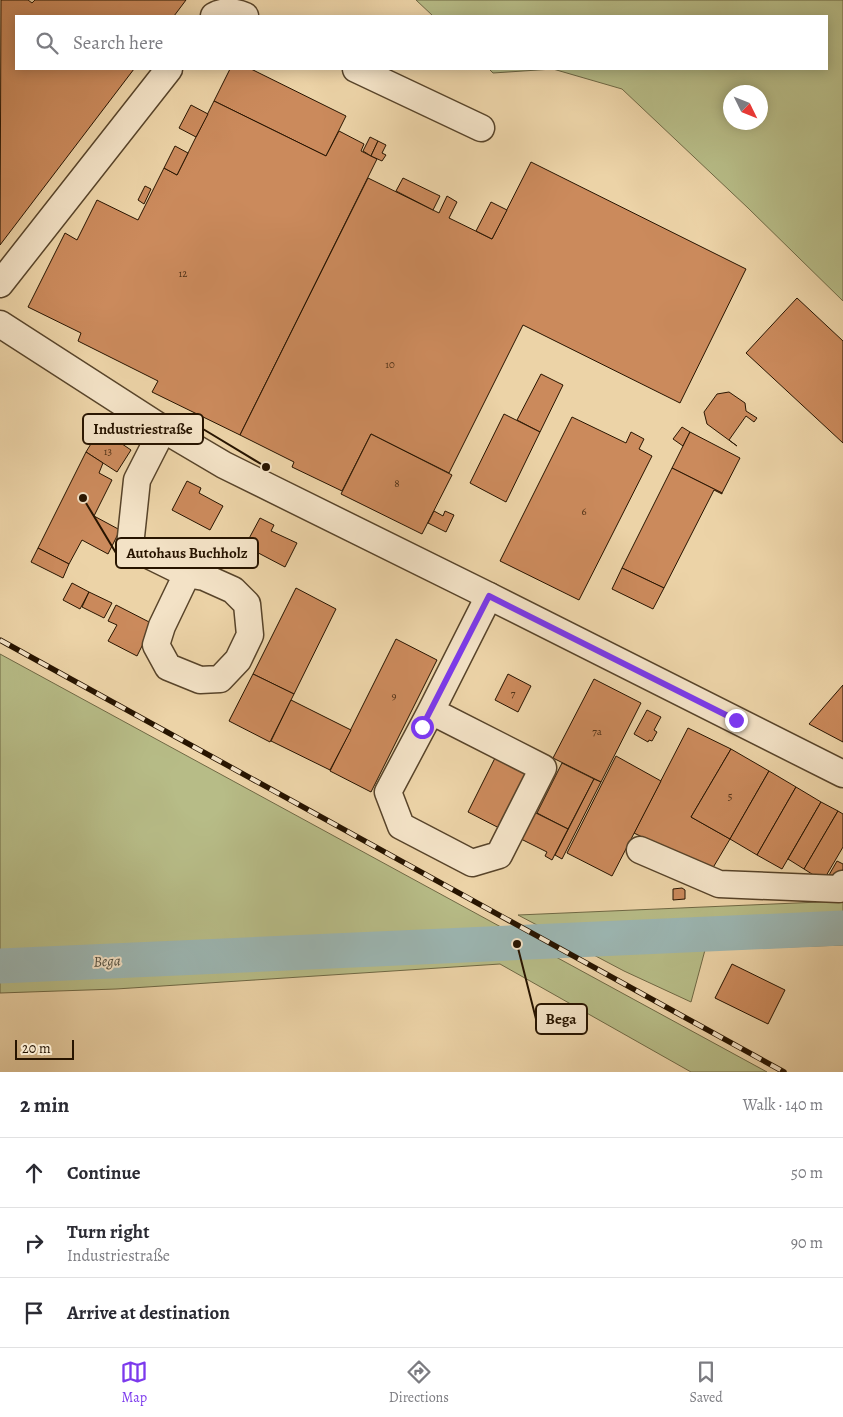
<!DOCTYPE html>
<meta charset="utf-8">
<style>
:root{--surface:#fff;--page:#f2f2f3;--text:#2b2b33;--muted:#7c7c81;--line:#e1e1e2;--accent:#7c3aed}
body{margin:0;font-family:Alegreya,serif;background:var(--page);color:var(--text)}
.compass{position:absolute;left:723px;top:85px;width:45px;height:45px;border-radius:50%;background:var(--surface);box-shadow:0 2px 12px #0003;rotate:133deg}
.scale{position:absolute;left:15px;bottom:12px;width:59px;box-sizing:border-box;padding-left:5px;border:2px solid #271400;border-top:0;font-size:14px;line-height:18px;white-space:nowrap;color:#271400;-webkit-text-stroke:4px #f3e2c6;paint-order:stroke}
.stop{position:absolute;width:15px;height:15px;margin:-11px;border:4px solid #7c3aed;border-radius:50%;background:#fff}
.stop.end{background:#7c3aed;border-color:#fff;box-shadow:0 1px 5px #0008}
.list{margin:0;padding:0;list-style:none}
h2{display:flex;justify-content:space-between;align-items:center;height:65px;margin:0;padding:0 20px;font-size:21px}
h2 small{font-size:16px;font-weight:400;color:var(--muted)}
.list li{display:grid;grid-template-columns:32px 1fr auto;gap:15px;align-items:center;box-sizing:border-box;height:70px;padding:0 20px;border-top:1px solid var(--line)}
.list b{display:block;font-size:19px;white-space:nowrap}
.list p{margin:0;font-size:16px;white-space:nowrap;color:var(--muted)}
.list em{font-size:16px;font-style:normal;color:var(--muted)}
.icon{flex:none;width:28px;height:28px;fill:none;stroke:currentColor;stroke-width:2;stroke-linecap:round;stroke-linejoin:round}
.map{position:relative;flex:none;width:843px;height:1072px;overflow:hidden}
.search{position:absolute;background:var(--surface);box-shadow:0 2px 12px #0003;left:15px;right:15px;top:15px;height:55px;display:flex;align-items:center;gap:12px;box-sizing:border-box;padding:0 18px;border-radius:0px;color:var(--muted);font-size:19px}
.sheet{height:275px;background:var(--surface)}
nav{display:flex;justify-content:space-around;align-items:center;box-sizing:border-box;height:70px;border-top:1px solid var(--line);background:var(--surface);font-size:14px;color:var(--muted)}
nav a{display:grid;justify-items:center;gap:2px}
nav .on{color:var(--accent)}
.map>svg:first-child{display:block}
</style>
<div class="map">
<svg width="843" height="1072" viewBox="0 0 843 1072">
<rect width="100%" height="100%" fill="#ecd3a7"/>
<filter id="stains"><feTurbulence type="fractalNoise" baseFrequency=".004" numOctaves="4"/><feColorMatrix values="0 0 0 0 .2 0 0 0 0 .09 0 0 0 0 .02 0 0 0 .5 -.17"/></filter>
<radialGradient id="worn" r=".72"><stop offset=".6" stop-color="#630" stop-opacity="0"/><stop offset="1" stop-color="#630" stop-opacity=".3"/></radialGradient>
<g fill="#b7bc87" stroke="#6f6844" fill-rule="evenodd">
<path d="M416,0H843V301L748,208L622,89L553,69L493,73L489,69H827V16H433ZM730,92H760V122H730Z"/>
<path d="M0,654L767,1072H691L500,964L116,989L0,993Z"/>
<path d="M843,901V945L705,950L691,1002L624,971L518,915Z"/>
</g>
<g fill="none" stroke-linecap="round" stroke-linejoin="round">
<path stroke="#9cb6b2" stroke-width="35" d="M0,966L843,928"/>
</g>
<g fill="#cb8a5c" stroke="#271400">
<path d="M1,0H28L32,3L35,0H186L174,16H16V69H134L0,245Z"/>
<path d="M230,69H251L346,116L326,156L214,101Z"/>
<path d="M214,101L326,156L339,131L364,144L361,151L377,159L240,435L152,392L158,381L78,341L81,333L28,307L65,233L77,240L97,200L138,220L164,168L177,175Z"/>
<path d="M191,105L208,114L196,137L179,128Z"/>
<path d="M370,137L378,141L371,156L363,151Z"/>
<path d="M378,141L386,145L382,153L386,155L382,161L371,156Z"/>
<path d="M175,146L188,153L177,175L164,168Z"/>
<path d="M531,162L746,269L680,403L523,325L449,473L371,434L342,491L292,467L294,462L240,435L368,178L439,213L447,196L457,202L449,218L492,239Z"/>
<path d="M403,178L440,196L433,210L396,191Z"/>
<path d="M145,186L151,189L144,204L138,200Z"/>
<path d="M491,202L507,210L492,239L476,231Z"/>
<path d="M797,298L843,341V443L746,353Z"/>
<path d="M541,374L563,385L540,432L517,420Z"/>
<path d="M729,392L745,403L746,411L757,418L754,422L746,416L729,440L737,446L707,424L704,412L717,394Z"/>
<path d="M504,414L540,432L506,502L470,483Z"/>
<path d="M572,417L626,443L631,432L644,439L639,449L652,456L579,600L500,561Z"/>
<path d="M682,427L690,432L683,446L673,439Z"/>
<path d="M100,429L131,450L117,472L86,452Z"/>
<path d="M690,432L740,458L722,493L672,468Z"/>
<path d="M371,434L452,475L422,534L341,494Z"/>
<path d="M86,452L103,463L99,473L112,480L94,516L120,530L108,554L82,540L69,564L38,548Z"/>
<path d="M672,468L722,493V494L714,490L664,588L622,568Z"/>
<path d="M187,481L201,488L199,493L223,506L210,530L172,510Z"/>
<path d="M434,511L443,516L445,511L454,515L446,532L428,523Z"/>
<path d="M260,518L274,525L271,531L297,543L285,567L245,546Z"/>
<path d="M38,548L69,564L63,578L31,562Z"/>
<path d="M622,568L664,588L653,609L612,589Z"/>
<path d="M72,583L89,592L80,609L63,600Z"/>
<path d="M296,588L336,609L294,694L253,674Z"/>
<path d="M89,592L112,603L104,618L82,607Z"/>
<path d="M116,605L153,624L137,656L108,641L117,625L108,621Z"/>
<path d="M396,639L437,660L371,792L330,771Z"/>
<path d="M253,674L294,694L270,742L229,721Z"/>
<path d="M508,674L531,686L518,712L495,700Z"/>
<path d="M594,679L641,703L601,782L553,758Z"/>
<path d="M843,685V742L809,724Z"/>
<path d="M291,700L351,730L330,770L271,741Z"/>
<path d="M647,710L661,717L654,730L657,732L652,741L649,740L648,742L634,734Z"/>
<path d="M688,728L731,749L691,817L730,839L711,871L634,833Z"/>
<path d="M731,749L769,771L730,839L691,817Z"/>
<path d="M616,756L661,781L612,876L567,853Z"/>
<path d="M495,758L531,776L505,831L468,812Z"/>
<path d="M562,763L594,779L568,829L537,813Z"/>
<path d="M769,771L796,787L757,855L730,839Z"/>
<path d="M594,779L601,782L562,859L555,855Z"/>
<path d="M796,787L821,802L782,869L757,855Z"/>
<path d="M821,802L838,811L804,869L788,859Z"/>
<path d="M530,810L568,829L552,860L545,856L547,852L517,837Z"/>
<path d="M838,811L843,814V847L823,881L804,869Z"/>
<path d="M837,861L843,864V869L837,879L829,875Z"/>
<path d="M682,888L685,890V899L673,900V889Z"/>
<path d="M732,964L785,990L768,1024L715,998Z"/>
</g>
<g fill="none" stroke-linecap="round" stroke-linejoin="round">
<defs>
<g id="minor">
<path d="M214,16C224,10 236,12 245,16"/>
<path d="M356,69L481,128"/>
<path d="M0,284L169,69"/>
<path d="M0,324L163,429L224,465L489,596L843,774"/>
<path d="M163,429L137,480L130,546L187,574L162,626L156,645L168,667L200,680L220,679L238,660L250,635L247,604L233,590L204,577L187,574"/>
<path d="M431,711L543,768L499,855L472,863L401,826L388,792L431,711L489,596"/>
<path d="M640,850L719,884L839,889L843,884"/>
</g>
</defs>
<use href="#minor" stroke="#58442a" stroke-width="29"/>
<use href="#minor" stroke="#f3e2c6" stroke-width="26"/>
<defs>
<path id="rail" d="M0,640L784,1072"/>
</defs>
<use href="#rail" stroke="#271400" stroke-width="5.5"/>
<use href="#rail" stroke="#f3e2c6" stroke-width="4" stroke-dasharray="11" stroke-linecap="butt"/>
</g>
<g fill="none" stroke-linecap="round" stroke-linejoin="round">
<path stroke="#7c3aed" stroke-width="6" d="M422,727L489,596L736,720"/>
</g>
<g text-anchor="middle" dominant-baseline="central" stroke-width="4" stroke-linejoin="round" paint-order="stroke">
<g font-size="11" fill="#503217">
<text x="183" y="273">12</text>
<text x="390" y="364">10</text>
<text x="108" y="451">13</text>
<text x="397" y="483">8</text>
<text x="584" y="511">6</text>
<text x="513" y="693">7</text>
<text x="394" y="695">9</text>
<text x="597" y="731">7a</text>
<text x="730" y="796">5</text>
</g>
<g font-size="15" font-style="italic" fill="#504d3e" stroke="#f3e2c6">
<text transform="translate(107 961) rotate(-3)">Bega</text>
</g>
</g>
<path fill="none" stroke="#271400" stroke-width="2" d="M266 467L203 429M83 498L116 553M517 944L536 1019"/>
<g fill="#271400" stroke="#f3e2c6" stroke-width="2">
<circle cx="266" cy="467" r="5"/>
<circle cx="83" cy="498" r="5"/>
<circle cx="517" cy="944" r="5"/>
</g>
<g fill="#f3e2c6" stroke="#271400" stroke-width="2">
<rect x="83" y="414" width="120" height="30" rx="5"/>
<rect x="116" y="538" width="142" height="30" rx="5"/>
<rect x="536" y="1004" width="51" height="30" rx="5"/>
</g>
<g font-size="15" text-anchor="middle" font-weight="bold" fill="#271400">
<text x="143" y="434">Industriestraße</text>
<text x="187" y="558">Autohaus Buchholz</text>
<text x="561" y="1024">Bega</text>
</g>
<rect width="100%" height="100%" filter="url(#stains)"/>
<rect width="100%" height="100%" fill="url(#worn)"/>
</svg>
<svg class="compass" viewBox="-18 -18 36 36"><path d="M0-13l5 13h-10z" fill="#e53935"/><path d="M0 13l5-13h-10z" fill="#7c7c81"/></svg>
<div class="scale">20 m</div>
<div class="stop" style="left:422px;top:727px"></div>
<div class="stop end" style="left:736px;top:720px"></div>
<div class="search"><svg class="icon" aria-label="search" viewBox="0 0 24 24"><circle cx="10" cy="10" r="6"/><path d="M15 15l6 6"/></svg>Search here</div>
</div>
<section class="sheet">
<h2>2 min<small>Walk · 140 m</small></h2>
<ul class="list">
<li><svg class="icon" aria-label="ahead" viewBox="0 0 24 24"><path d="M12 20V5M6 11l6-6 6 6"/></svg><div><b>Continue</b></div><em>50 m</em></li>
<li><svg class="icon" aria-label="right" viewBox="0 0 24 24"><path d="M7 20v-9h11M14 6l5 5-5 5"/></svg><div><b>Turn right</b><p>Industriestraße</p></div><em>90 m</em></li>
<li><svg class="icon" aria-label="arrive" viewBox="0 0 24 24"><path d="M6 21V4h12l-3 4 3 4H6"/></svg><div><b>Arrive at destination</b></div></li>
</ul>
</section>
<nav>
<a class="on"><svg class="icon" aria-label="map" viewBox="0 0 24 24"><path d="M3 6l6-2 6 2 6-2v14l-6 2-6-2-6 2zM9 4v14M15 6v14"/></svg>Map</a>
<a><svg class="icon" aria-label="directions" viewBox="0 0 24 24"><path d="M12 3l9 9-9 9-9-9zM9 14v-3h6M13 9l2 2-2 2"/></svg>Directions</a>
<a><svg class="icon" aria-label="saved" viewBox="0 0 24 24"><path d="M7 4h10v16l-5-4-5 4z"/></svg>Saved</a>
</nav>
